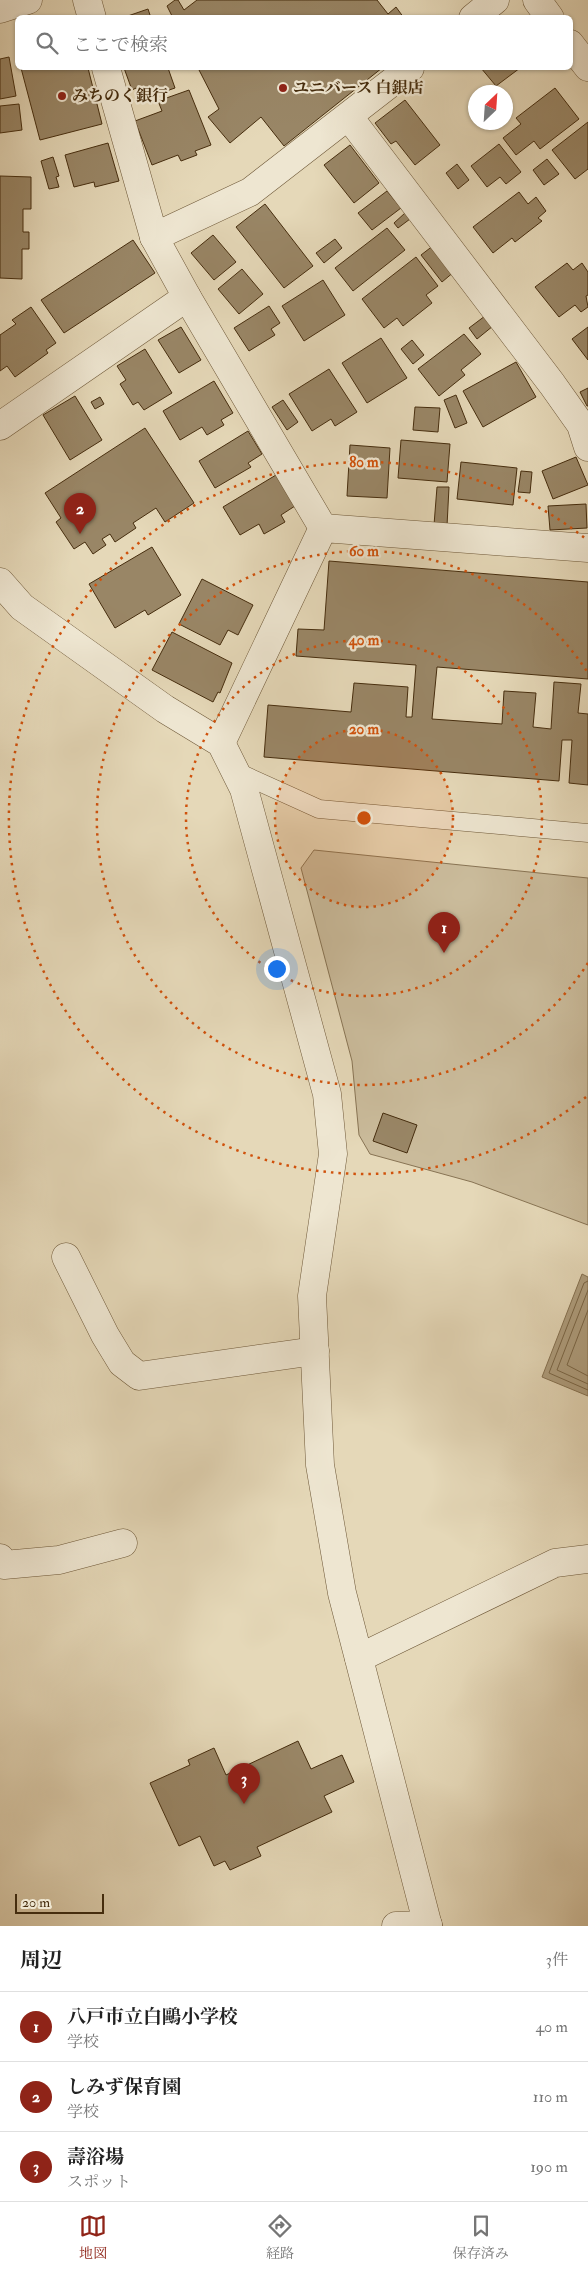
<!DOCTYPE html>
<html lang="ja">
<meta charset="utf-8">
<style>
:root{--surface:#fff;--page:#f6f6f6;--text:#222;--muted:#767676;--line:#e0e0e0;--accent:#8f2418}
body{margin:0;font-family:"IM FELL Double Pica","Noto Serif JP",serif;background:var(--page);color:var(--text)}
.compass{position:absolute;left:468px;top:85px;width:45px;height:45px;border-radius:50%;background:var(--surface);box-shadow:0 1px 4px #0004;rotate:25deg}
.scale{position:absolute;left:15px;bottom:12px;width:89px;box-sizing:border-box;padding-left:5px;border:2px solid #462d0e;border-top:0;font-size:14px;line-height:18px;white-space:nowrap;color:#462d0e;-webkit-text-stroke:4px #eee6d1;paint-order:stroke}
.you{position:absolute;left:276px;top:968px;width:18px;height:18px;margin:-12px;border:4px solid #fff;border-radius:50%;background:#1a73e8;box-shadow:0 0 0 8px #1a73e833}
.badge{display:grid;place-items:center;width:32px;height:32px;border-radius:50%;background:var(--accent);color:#fff;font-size:16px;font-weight:700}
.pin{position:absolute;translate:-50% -41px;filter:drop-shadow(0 1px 2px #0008)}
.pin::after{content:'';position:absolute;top:26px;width:18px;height:15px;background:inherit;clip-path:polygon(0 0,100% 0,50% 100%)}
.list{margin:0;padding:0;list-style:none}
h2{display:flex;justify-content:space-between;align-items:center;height:65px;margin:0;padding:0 20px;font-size:21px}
h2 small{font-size:16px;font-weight:400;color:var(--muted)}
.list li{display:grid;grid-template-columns:32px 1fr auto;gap:15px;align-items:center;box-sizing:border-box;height:70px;padding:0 20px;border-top:1px solid var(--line)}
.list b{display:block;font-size:19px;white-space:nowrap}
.list p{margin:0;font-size:16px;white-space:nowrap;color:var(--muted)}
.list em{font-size:16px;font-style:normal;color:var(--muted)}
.icon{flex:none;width:28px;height:28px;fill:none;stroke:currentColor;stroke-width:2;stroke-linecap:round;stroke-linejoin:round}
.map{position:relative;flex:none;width:588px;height:1926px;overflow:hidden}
.search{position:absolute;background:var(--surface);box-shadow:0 1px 4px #0004;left:15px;right:15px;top:15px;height:55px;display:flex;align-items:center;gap:12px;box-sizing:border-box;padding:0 18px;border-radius:8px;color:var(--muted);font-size:19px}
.sheet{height:275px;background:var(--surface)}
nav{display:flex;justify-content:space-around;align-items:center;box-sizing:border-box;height:70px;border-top:1px solid var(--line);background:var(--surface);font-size:14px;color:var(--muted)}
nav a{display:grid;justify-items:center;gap:2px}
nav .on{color:var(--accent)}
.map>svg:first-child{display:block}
</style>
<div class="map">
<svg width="588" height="1926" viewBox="0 0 588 1926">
<rect width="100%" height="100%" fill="#e5d8b8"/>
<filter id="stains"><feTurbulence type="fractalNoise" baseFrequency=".004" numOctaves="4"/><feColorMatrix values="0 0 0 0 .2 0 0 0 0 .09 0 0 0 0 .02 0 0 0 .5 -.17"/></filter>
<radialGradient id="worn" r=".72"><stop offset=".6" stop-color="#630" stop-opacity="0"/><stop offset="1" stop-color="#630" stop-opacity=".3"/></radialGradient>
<path fill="#cabb9b" stroke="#887454" d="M314,850L588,878V1225L472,1182L370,1154L359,1135L352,1061L301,868Z"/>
<path fill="#af9e7e" stroke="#857151" d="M582,1274L588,1277V1396L542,1377Z"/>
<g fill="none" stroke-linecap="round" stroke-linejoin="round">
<g stroke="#7a6646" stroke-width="1">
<path d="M588,1281L584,1283L549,1373L588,1390"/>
<path d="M588,1290L557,1370L588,1384"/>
<path d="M588,1310L567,1365L588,1376"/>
</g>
</g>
<g fill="#998666" stroke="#462d0e">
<path d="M175,0H178L184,10L197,0H377L388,14L396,7L404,18H173L167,6Z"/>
<path d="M148,9L151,18H122Z"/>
<path d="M9,57L16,96L0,99V59Z"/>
<path d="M21,68H88L102,124L40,140Z"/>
<path d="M124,68H168L175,88L140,100L136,88L132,90Z"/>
<path d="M198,68H382L284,146L261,117L230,143L208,117L219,109Z"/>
<path d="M481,68H520L496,86Z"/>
<path d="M555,88L579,119L540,149L534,141L516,155L503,138L521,124L516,118Z"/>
<path d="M189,90L211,145L195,151L197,155L181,161L178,155L152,165L135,121L162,111L158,101Z"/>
<path d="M405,100L440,145L415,165L396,141L391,144L375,123Z"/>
<path d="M19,104L22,130L0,133V106Z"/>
<path d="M588,122V169L575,179L552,150Z"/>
<path d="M108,143L119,181L95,187L94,182L74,187L65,155Z"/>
<path d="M499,144L521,172L506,184L500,177L487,187L471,166Z"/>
<path d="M350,145L379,183L354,203L324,165Z"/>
<path d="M53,157L59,176L56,177L59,187L49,189L41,161Z"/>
<path d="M547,159L559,174L544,185L533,170Z"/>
<path d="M457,164L469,180L458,189L446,173Z"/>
<path d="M0,176L31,177V209H23V232H29V249H22V279L0,278Z"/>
<path d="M387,191L401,208L372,230L358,213Z"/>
<path d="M519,192L528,204L536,197L546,211L538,218L542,221L515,242L512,238L493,253L473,227Z"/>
<path d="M265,204L313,266L284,288L236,227Z"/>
<path d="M405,213L410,219L398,228L394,223Z"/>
<path d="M387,228L405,250L353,291L335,268Z"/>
<path d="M213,235L236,262L214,280L191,253Z"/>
<path d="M335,239L342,248L324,263L316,253Z"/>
<path d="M133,240L155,273L64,333L41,300Z"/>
<path d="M434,245L455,271L442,282L421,255Z"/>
<path d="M416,257L438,286L426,295L432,303L403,326L397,318L384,328L362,299Z"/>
<path d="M567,263L573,270L582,263L588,272V295L586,296L588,307L581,312L575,305L559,317L535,287Z"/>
<path d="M242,269L263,294L239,314L218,289Z"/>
<path d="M323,280L345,315L304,341L282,306Z"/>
<path d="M269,306L280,323L271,329L275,335L249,351L234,328Z"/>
<path d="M31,307L56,343L46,350L48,353L15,377L7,366L0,371V335L16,324L12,320Z"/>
<path d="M485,316L493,326L477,339L469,328Z"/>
<path d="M181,327L201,360L179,373L158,340Z"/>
<path d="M588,327V360L572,339Z"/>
<path d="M464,334L481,354L461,370L465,375L439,396L418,369Z"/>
<path d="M381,338L407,378L367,403L342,363Z"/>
<path d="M412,340L424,355L413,364L401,349Z"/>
<path d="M145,349L172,393L144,410L138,402L133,405L120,384L126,380L117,366Z"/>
<path d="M516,362L536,397L483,427L463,391Z"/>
<path d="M329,369L357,412L335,426L331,419L312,431L289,394Z"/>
<path d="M214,381L233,413L221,420L224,425L207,435L202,427L180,440L163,411Z"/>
<path d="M588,388V406H587L580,392Z"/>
<path d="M456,395L467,423L455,428L444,400Z"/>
<path d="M75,396L102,440L70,460L43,415Z"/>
<path d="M100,397L104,404L95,409L91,402Z"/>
<path d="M283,400L298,422L287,430L272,407Z"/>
<path d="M415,407L440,408L438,432L413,430Z"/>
<path d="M145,428L194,503L165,522L156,508L133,523L136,528L115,542L110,534L102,539L106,545L93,554L85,542L74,549L56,522L61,518L45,493Z"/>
<path d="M248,431L262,454L248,463L251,467L215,488L199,461Z"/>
<path d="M401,440L450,444L447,482L398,478Z"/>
<path d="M350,445L390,448L387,498L347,496Z"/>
<path d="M576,457L588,485L553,499L542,471Z"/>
<path d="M461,462L517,468L513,505L457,499Z"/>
<path d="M521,471L532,472L530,493L518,492Z"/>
<path d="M276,475L295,506L281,515L285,522L264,534L259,524L240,535L223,507Z"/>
<path d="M437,487H449L447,526L434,525Z"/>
<path d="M586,504L587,528L550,530L548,506Z"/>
<path d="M152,547L181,595L148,615L145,610L115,628L89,584Z"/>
<path d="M329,561L588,582V679L437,667L432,719L502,724L504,691L536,693L533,727L551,729L554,682L581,684L578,713L588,714V785L569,783L572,740H562L559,781L264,757L268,705L351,712L354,683L408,687L406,717H412L416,665L296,656L298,629L324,630Z"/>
<path d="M202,579L253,605L238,635L228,630L220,645L179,624Z"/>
<path d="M172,632L232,663L220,693L218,692L213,702L152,670Z"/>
<path d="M383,1113L417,1125L407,1153L373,1141Z"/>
<path d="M298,1741L311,1769L342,1755L354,1782L324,1796L332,1812L257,1847L261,1856L230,1870L225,1861L214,1866L200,1836L179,1846L150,1783L190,1765L188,1760L214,1748L226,1775Z"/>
</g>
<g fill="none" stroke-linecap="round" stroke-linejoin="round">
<defs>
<path id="service" d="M235,771L319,809L588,833"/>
<g id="minor">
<path d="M87,0L92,18"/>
<path d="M473,18L495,0"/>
<path d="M106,68L154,237L187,297L323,528"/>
<path d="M349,117L552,384L581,425L588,447"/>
<path d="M154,237L250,192L410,68"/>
<path d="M0,426L187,297"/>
<path d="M0,582L22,607L165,709L221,743L244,789L327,1094L333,1154L312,1296L320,1465L342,1593L428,1926"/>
<path d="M221,743L323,528L588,548"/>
<path d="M66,1257L105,1335L122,1363L139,1376L315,1351"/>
<path d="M0,1558L4,1565L59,1560L123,1543"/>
<path d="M359,1658L555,1563L588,1559"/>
<path d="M396,1926L428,1925"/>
</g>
<g id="tertiary">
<path d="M537,0L550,18"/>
<path d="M0,9L28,0"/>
<path d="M570,44L588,67"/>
</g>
</defs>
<use href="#service" stroke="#6e5838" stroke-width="19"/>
<use href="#minor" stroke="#6e5838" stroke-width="29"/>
<use href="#tertiary" stroke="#6e5838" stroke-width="29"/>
<use href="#service" stroke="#eee6d1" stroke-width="18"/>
<use href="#minor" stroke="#eee6d1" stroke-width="28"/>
<use href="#tertiary" stroke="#eee6d1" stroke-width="28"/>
</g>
<circle cx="364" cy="818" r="89" fill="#d0520c" fill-opacity=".12"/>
<g fill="none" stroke="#d0520c" stroke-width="2.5" stroke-dasharray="2.5 5">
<circle cx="364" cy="818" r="89"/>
<circle cx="364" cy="818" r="178"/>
<path d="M588 963A267 267 0 1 1 588 673"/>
<path d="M586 1097A356 356 0 1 1 586 539"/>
</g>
<g fill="#8f2418" stroke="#eee6d1" stroke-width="2">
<circle cx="283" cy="88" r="5"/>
<circle cx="62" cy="96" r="5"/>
</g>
<g text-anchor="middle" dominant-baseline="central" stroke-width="4.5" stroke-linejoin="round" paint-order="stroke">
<g font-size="16" font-weight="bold" fill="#462d0e" stroke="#eee6d1" text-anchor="start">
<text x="293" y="88">ユニバース 白銀店</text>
<text x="72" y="96">みちのく銀行</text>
</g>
</g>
<circle cx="364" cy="818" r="8" fill="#d0520c" stroke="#eee6d1" stroke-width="2.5"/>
<g font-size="15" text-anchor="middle" font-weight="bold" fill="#d0520c" stroke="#eee6d1" stroke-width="4.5" stroke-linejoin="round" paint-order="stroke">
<text x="364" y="467">80 m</text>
<text x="364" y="556">60 m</text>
<text x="364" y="645">40 m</text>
<text x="364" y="734">20 m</text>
</g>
<rect width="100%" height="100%" filter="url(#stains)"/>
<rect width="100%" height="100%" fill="url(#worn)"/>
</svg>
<svg class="compass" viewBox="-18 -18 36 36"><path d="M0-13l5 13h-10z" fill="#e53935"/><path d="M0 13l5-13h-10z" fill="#767676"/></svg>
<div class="scale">20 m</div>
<div class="you"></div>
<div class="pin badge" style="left:444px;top:953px">1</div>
<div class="pin badge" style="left:80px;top:534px">2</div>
<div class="pin badge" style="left:244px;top:1804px">3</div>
<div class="search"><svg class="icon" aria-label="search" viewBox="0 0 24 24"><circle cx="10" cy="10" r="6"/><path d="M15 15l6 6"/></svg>ここで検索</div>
</div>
<section class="sheet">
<h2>周辺<small>3件</small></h2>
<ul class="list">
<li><span class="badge">1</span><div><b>八戸市立白鷗小学校</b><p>学校</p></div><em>40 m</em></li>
<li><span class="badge">2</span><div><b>しみず保育園</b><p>学校</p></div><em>110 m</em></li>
<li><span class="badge">3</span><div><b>壽浴場</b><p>スポット</p></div><em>190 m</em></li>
</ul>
</section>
<nav>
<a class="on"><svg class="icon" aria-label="map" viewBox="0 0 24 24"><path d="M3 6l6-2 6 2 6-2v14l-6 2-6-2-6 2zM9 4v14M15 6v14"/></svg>地図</a>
<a><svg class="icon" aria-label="directions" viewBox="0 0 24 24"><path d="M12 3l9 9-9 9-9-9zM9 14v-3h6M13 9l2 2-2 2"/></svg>経路</a>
<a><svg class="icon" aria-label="saved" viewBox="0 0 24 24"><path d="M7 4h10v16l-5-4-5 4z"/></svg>保存済み</a>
</nav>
